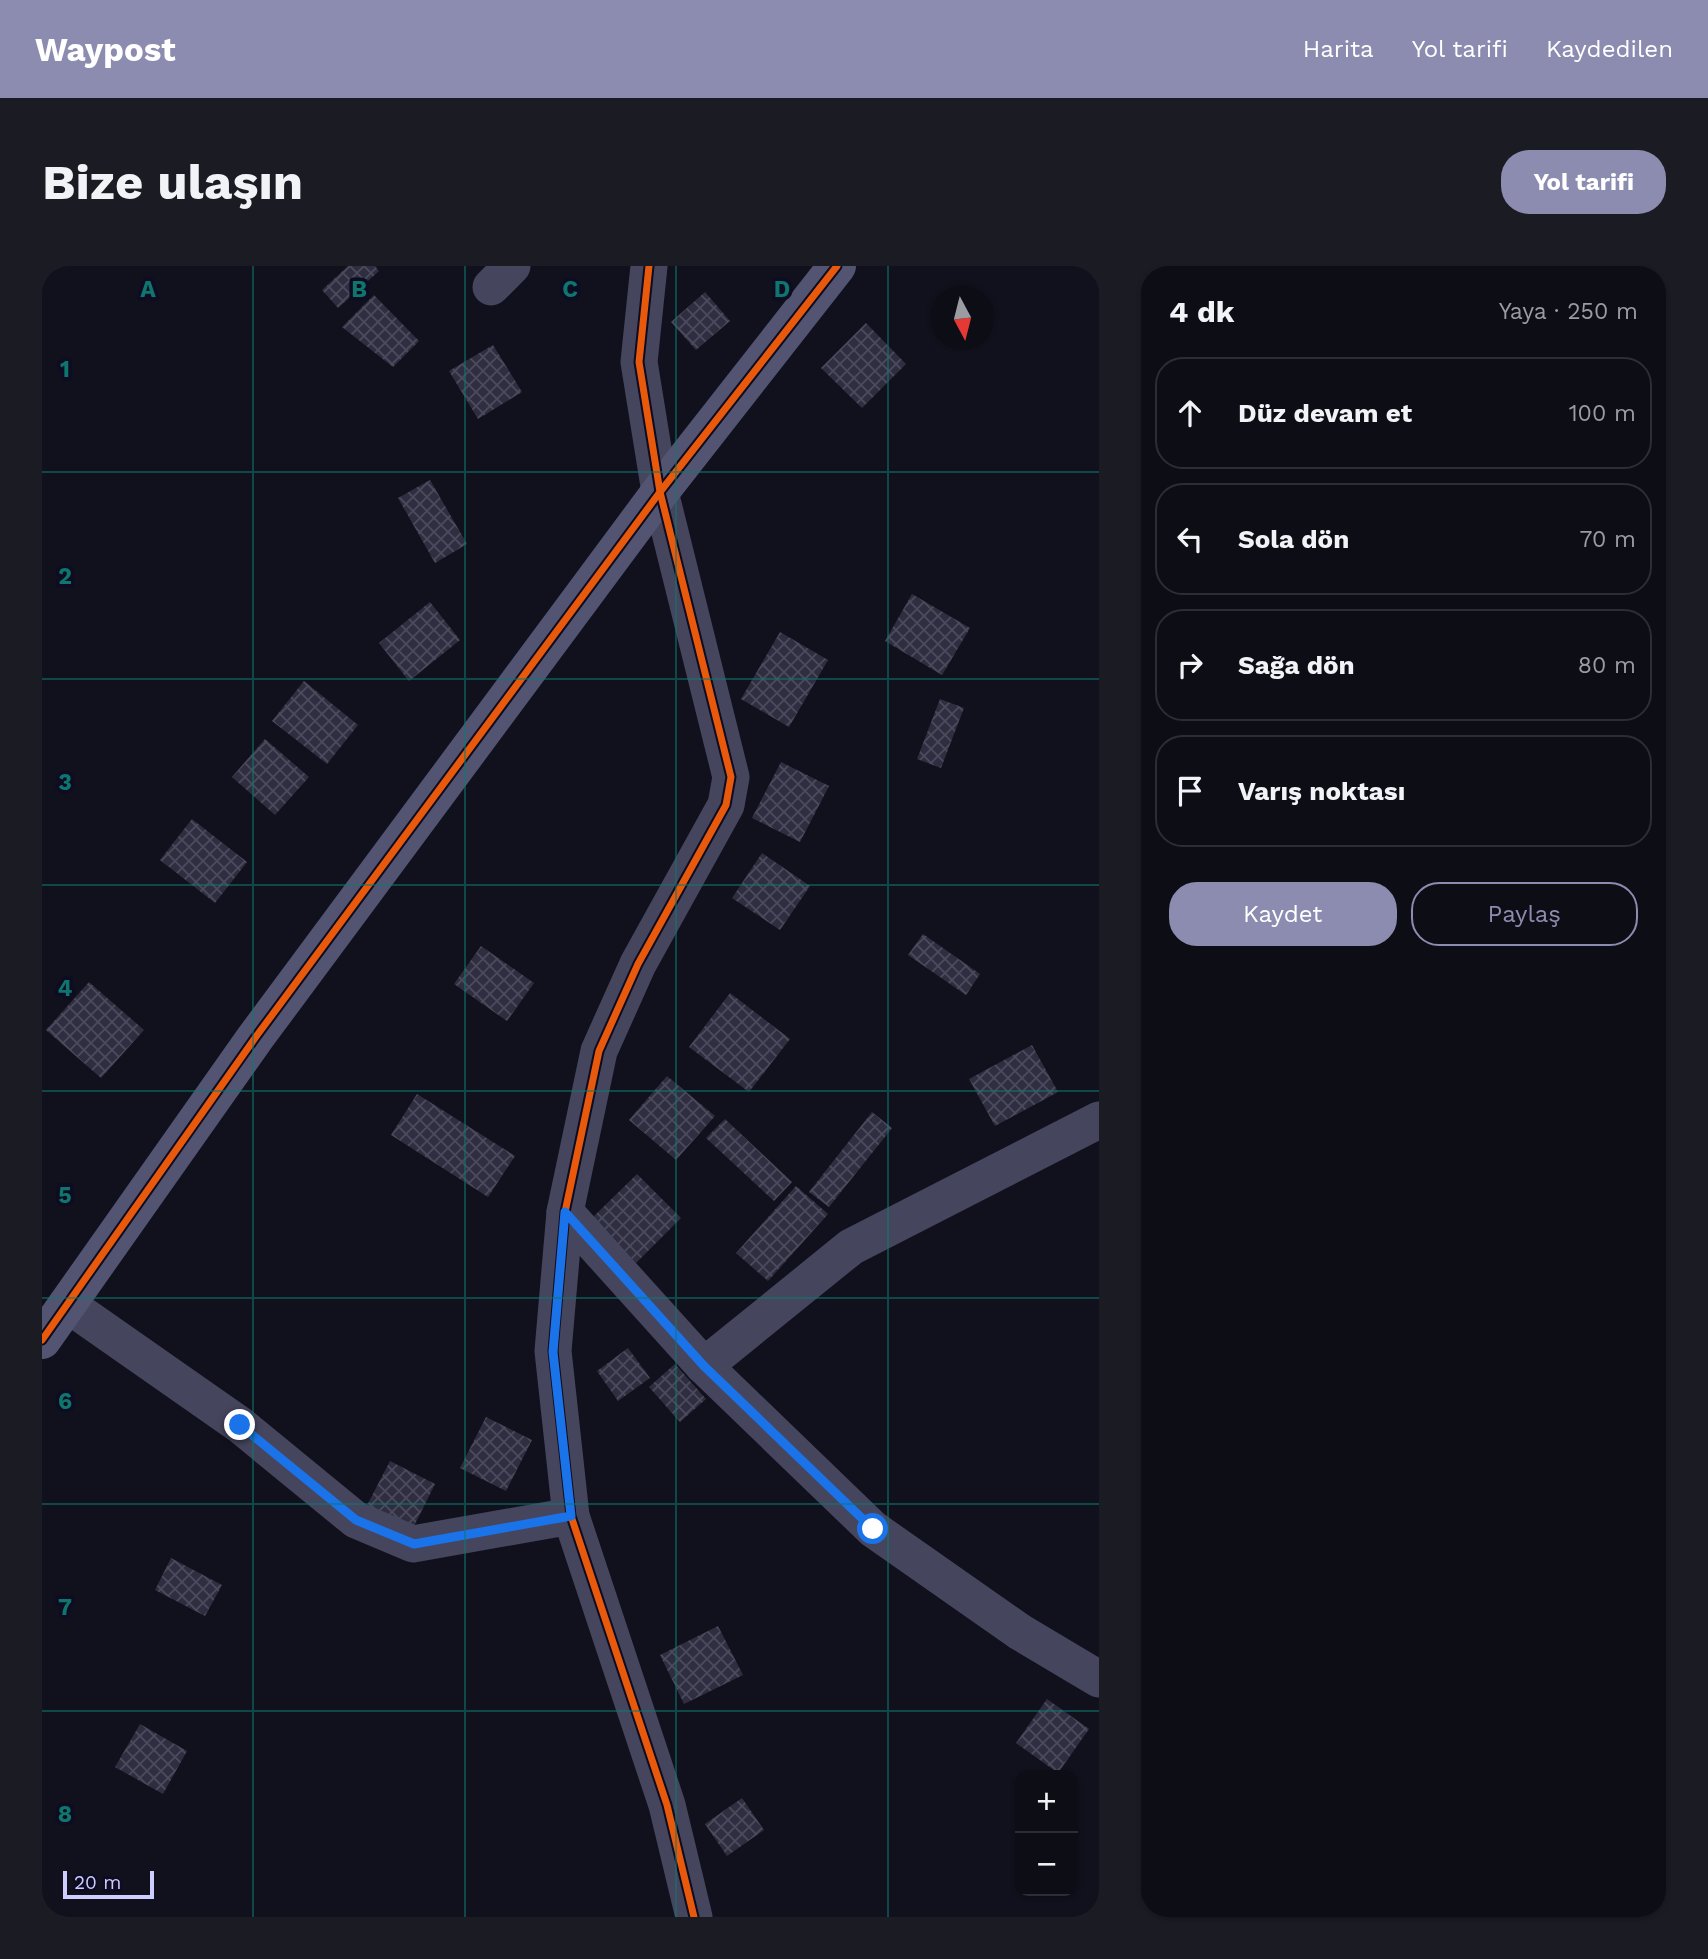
<!DOCTYPE html>
<html lang="tr">
<meta charset="utf-8">
<style>
:root{--surface:#0d0d16;--page:#1b1b23;--text:#f1f3f6;--muted:#9a9ca1;--line:#2d2d35;--accent:#8c8bb0}
body{margin:0;font-family:"Work Sans",sans-serif;background:var(--page);color:var(--text)}
.controls{position:absolute;right:21px;bottom:21px;display:grid;overflow:hidden;border-radius:14px;box-shadow:0 2px 5px #0004}
.controls button{width:63px;height:63px;display:grid;place-items:center;padding:0;border:0;border-bottom:2px solid var(--line);background:var(--surface);color:var(--text);font:35px sans-serif}
.compass{position:absolute;left:889px;top:21px;width:63px;height:63px;border-radius:50%;background:var(--surface);box-shadow:0 2px 5px #0004;rotate:173deg}
.scale{position:absolute;left:21px;bottom:18px;width:91px;box-sizing:border-box;padding-left:7px;border:4px solid #cecdff;border-top:0;font-size:19px;line-height:24px;white-space:nowrap;color:#cecdff;-webkit-text-stroke:5px #0d0c22;paint-order:stroke}
.stop{position:absolute;width:21px;height:21px;margin:-16px;border:5px solid #1a73e8;border-radius:50%;background:#fff}
.stop.end{background:#1a73e8;border-color:#fff;box-shadow:0 2px 7px #0008}
.list{margin:0;padding:0;list-style:none}
h2{display:flex;justify-content:space-between;align-items:center;height:91px;margin:0;padding:0 28px;font-size:30px}
h2 small{font-size:23px;font-weight:400;color:var(--muted)}
.list li{display:grid;grid-template-columns:46px 1fr auto;gap:21px;align-items:center;box-sizing:border-box;height:112px;margin:0 14px 14px;padding:0 14px;border:2px solid var(--line);border-radius:28px}
.list b{display:block;font-size:26px;white-space:nowrap}
.list em{font-size:23px;font-style:normal;color:var(--muted)}
.actions{display:flex;gap:14px;padding:21px 28px}
.actions a{flex:1;padding:16px 0;border:2px solid var(--accent);border-radius:28px;text-align:center;font-size:24px;color:var(--accent)}
.actions .main{background:var(--accent);color:#fff}
.icon{flex:none;width:38px;height:38px;fill:none;stroke:currentColor;stroke-width:2;stroke-linecap:round;stroke-linejoin:round}
.map{position:relative;flex:none;width:1057px;height:1651px;overflow:hidden;border-radius:28px}
header{display:flex;align-items:center;gap:42px;box-sizing:border-box;height:98px;padding:0 35px;background:var(--accent);color:#fff}
header strong{font-size:33px}
nav{display:flex;gap:38px;margin-inline-start:auto;font-size:24px}
.intro{display:flex;align-items:center;justify-content:space-between;box-sizing:border-box;height:168px;padding:0 42px}
h1{margin:0;font-size:49px}
.button{padding:18px 32px;border-radius:28px;background:var(--accent);color:#fff;font-size:24px;font-weight:700}
main{display:flex;gap:42px;padding:0 42px}
aside{flex:1;background:var(--surface);border-radius:28px;box-shadow:0 2px 5px #0004}
.map>svg:first-child{display:block}
</style>
<header>
<strong>Waypost</strong>
<nav><a>Harita</a><a>Yol tarifi</a><a>Kaydedilen</a></nav>
</header>
<div class="intro"><h1>Bize ulaşın</h1><a class="button">Yol tarifi</a></div>
<main>
<div class="map">
<svg width="1057" height="1651" viewBox="0 0 1057 1651">
<defs>
<pattern id="building-cross-hatch" width="8" height="8" patternUnits="userSpaceOnUse" patternTransform="scale(1.75)"><rect width="8" height="8" fill="#2f2e40"/><path d="M0 0l8 8M0 8l8-8" fill="none" stroke="#4c4b5d"/></pattern>
</defs>
<rect width="100%" height="100%" fill="#11111d"/>
<g fill="url(#building-cross-hatch)">
<path d="M306,0H333L337,5L296,42L280,24Z"/>
<path d="M663,26L688,55L654,84L629,56Z"/>
<path d="M332,29L377,75L351,101L300,61Z"/>
<path d="M824,57L864,98L820,142L779,102Z"/>
<path d="M451,79L480,126L436,153L407,105Z"/>
<path d="M388,214L425,278L393,297L356,232Z"/>
<path d="M870,328L928,362L900,409L843,375Z"/>
<path d="M388,336L418,374L367,415L337,377Z"/>
<path d="M738,366L786,394L747,461L699,433Z"/>
<path d="M262,415L316,459L285,498L230,455Z"/>
<path d="M898,433L922,442L899,502L875,493Z"/>
<path d="M223,473L267,511L233,549L190,511Z"/>
<path d="M739,496L787,520L758,576L710,552Z"/>
<path d="M150,553L205,596L173,637L118,594Z"/>
<path d="M720,587L768,620L738,664L690,632Z"/>
<path d="M881,668L938,708L924,729L866,689Z"/>
<path d="M439,680L492,717L465,755L412,718Z"/>
<path d="M47,716L102,764L59,812L4,764Z"/>
<path d="M688,727L748,773L707,826L647,781Z"/>
<path d="M990,779L1016,826L953,860L927,813Z"/>
<path d="M625,810L673,850L634,894L587,854Z"/>
<path d="M375,828L473,890L446,931L349,869Z"/>
<path d="M830,846L850,862L787,941L767,926Z"/>
<path d="M683,853L750,916L732,935L664,872Z"/>
<path d="M595,908L639,952L594,997L550,952Z"/>
<path d="M754,920L786,948L726,1015L694,987Z"/>
<path d="M586,1082L608,1112L576,1135L555,1105Z"/>
<path d="M633,1098L664,1133L638,1156L607,1121Z"/>
<path d="M444,1151L490,1174L464,1225L418,1202Z"/>
<path d="M348,1195L393,1218L366,1272L320,1249Z"/>
<path d="M129,1292L180,1319L163,1350L113,1324Z"/>
<path d="M676,1360L701,1409L642,1438L618,1389Z"/>
<path d="M1005,1433L1047,1463L1016,1507L974,1477Z"/>
<path d="M98,1458L145,1485L121,1528L73,1501Z"/>
<path d="M700,1532L722,1564L685,1590L663,1558Z"/>
</g>
<g fill="none" stroke-linecap="round" stroke-linejoin="round">
<g stroke="#45465e" stroke-width="37">
<path d="M607,0L597,96L618,226L689,511L684,539L596,698L557,785L523,946L511,1085L529,1250L625,1539L652,1651"/>
<path d="M449,21L470,0"/>
<path d="M523,946L662,1100L831,1263L978,1366L1057,1413"/>
<path d="M25,1038L198,1159L314,1254L371,1278L529,1250"/>
<path d="M662,1100L809,981L1057,854"/>
</g>
<path stroke="#525471" stroke-width="38" d="M0,1074L213,772L618,226L795,0"/>
<defs>
<g id="cycleway">
<path d="M607,0L597,96L618,226L689,511L684,539L596,698L557,785L523,946L511,1085L529,1250L625,1539L652,1651"/>
<path d="M0,1074L213,772L618,226L795,0"/>
</g>
</defs>
<use href="#cycleway" stroke="#0d0c22" stroke-width="11"/>
<use href="#cycleway" stroke="#e8590c" stroke-width="7"/>
</g>
<g fill="none" stroke-linecap="round" stroke-linejoin="round">
<path stroke="#1a73e8" stroke-width="9" d="M198,1159L314,1254L372,1278L529,1250L511,1086L523,946L662,1100L831,1263"/>
</g>
<path fill="none" stroke="#0f766e" stroke-width="2" stroke-opacity="0.55" d="M211,0V1651M423,0V1651M634,0V1651M846,0V1651M0,206H1057M0,413H1057M0,619H1057M0,825H1057M0,1032H1057M0,1238H1057M0,1445H1057"/>
<g font-size="23" text-anchor="middle" font-weight="bold" fill="#0f766e" stroke="#0d0c22" stroke-width="7" stroke-linejoin="round" paint-order="stroke">
<text x="106" y="31">A</text>
<text x="317" y="31">B</text>
<text x="528" y="31">C</text>
<text x="740" y="31">D</text>
<text x="23" y="111">1</text>
<text x="23" y="318">2</text>
<text x="23" y="524">3</text>
<text x="23" y="730">4</text>
<text x="23" y="937">5</text>
<text x="23" y="1143">6</text>
<text x="23" y="1349">7</text>
<text x="23" y="1556">8</text>
</g>
</svg>
<div class="controls">
<button>+</button>
<button>−</button>
</div>
<svg class="compass" viewBox="-18 -18 36 36"><path d="M0-13l5 13h-10z" fill="#e53935"/><path d="M0 13l5-13h-10z" fill="#9a9ca1"/></svg>
<div class="scale">20 m</div>
<div class="stop" style="left:831px;top:1263px"></div>
<div class="stop end" style="left:198px;top:1159px"></div>
</div>
<aside>
<h2>4 dk<small>Yaya · 250 m</small></h2>
<ul class="list">
<li><svg class="icon" aria-label="ahead" viewBox="0 0 24 24"><path d="M12 20V5M6 11l6-6 6 6"/></svg><div><b>Düz devam et</b></div><em>100 m</em></li>
<li><svg class="icon" aria-label="left" viewBox="0 0 24 24"><path d="M17 20v-9H6M10 6l-5 5 5 5"/></svg><div><b>Sola dön</b></div><em>70 m</em></li>
<li><svg class="icon" aria-label="right" viewBox="0 0 24 24"><path d="M7 20v-9h11M14 6l5 5-5 5"/></svg><div><b>Sağa dön</b></div><em>80 m</em></li>
<li><svg class="icon" aria-label="arrive" viewBox="0 0 24 24"><path d="M6 21V4h12l-3 4 3 4H6"/></svg><div><b>Varış noktası</b></div></li>
</ul>
<div class="actions"><a class="main">Kaydet</a><a>Paylaş</a></div>
</aside>
</main>
